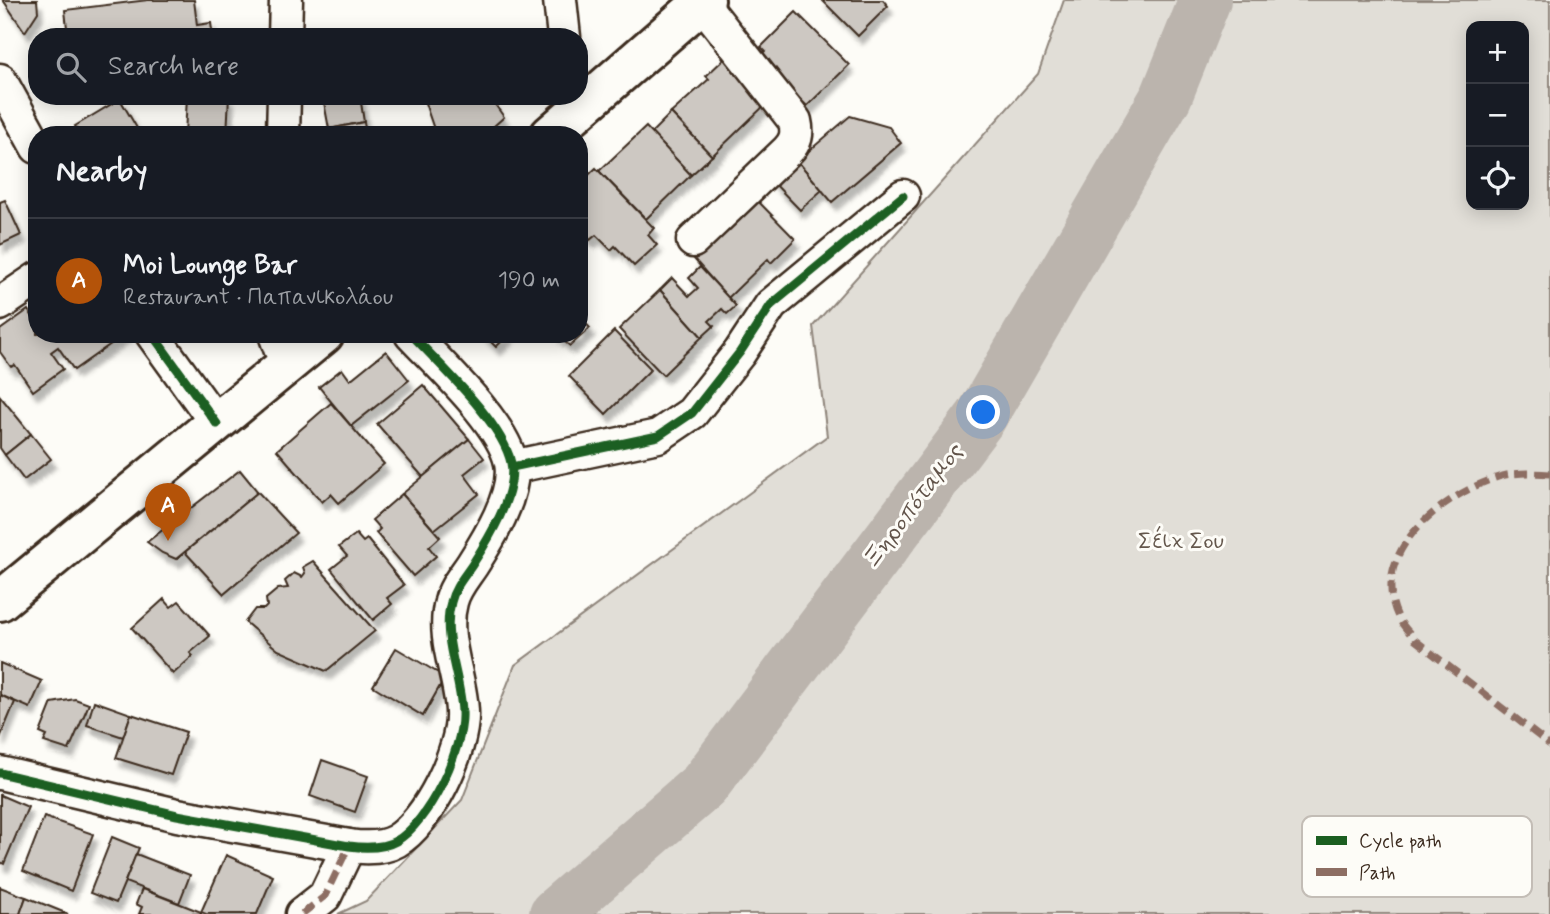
<!DOCTYPE html>
<meta charset="utf-8">
<style>
:root{--surface:#171b24;--page:#242831;--text:#f1f3f6;--muted:#9ea1a6;--line:#363941;--accent:#b45309}
body{margin:0;font-family:Mynerve,sans-serif;background:var(--page);color:var(--text)}
.controls{position:absolute;right:21px;top:21px;display:grid;overflow:hidden;border-radius:14px;box-shadow:0 4px 18px #0003}
.controls button{width:63px;height:63px;display:grid;place-items:center;padding:0;border:0;border-bottom:2px solid var(--line);background:var(--surface);color:var(--text);font:35px sans-serif}
.you{position:absolute;left:984px;top:413px;width:24px;height:24px;margin:-18px;border:5px solid #fff;border-radius:50%;background:#1a73e8;box-shadow:0 0 0 10px #1a73e833}
.badge{display:grid;place-items:center;width:46px;height:46px;border-radius:50%;background:var(--accent);color:#fff;font-size:23px;font-weight:700}
.pin{position:absolute;translate:-50% -58px;filter:drop-shadow(0 2px 4px #0008)}
.pin::after{content:'';position:absolute;top:37px;width:24px;height:21px;background:inherit;clip-path:polygon(0 0,100% 0,50% 100%)}
.list{margin:0;padding:0;list-style:none}
h2{display:flex;justify-content:space-between;align-items:center;height:91px;margin:0;padding:0 28px;font-size:30px}
h2 small{font-size:23px;font-weight:400;color:var(--muted)}
.list li{display:grid;grid-template-columns:46px 1fr auto;gap:21px;align-items:center;box-sizing:border-box;height:126px;padding:0 28px;border-top:2px solid var(--line)}
.list b{display:block;font-size:26px;white-space:nowrap}
.list p{margin:0;font-size:23px;white-space:nowrap;color:var(--muted)}
.list em{font-size:23px;font-style:normal;color:var(--muted)}
.icon{flex:none;width:38px;height:38px;fill:none;stroke:currentColor;stroke-width:2;stroke-linecap:round;stroke-linejoin:round}
.map{position:relative;flex:none;width:1550px;height:914px;overflow:hidden}
.search{position:absolute;background:var(--surface);box-shadow:0 4px 18px #0003;left:28px;top:28px;width:560px;height:77px;display:flex;align-items:center;gap:18px;box-sizing:border-box;padding:0 24px;border-radius:28px;color:var(--muted);font-size:26px}
.panel{position:absolute;background:var(--surface);box-shadow:0 4px 18px #0003;left:28px;top:126px;width:560px;height:217px;border-radius:28px}
.map>svg:first-child{display:block}
</style>
<div class="map">
<svg width="1550" height="914" viewBox="0 0 1550 914">
<defs>
<filter id="shadow"><feDropShadow dx="4.5" dy="8" stdDeviation="2" flood-color="#0004"/></filter>
</defs>
<rect width="100%" height="100%" fill="#fdfcf7"/>
<filter id="ink" filterUnits="userSpaceOnUse"><feTurbulence type="fractalNoise" baseFrequency=".0143" numOctaves="2"/><feDisplacementMap in="SourceGraphic" scale="14" xChannelSelector="R" yChannelSelector="G"/><feConvolveMatrix kernelMatrix="1 2 1 2 8 2 1 2 1" color-interpolation-filters="sRGB"/></filter>
<g filter="url(#ink)">
<path fill="#e1ded7" stroke="#8e847a" stroke-width="2" fill-rule="evenodd" d="M1064,0H1550V914H338L366,901L462,800L515,665L827,436L813,326L1038,74ZM1471,26H1524V205H1471Z"/>
<g fill="none" stroke-linecap="round" stroke-linejoin="round">
<path stroke="#bbb4ad" stroke-width="52" d="M555,914L704,785L981,417L1166,97L1205,0"/>
</g>
<g fill="#cdc8c2" stroke="#3b2a1e" stroke-width="2" filter="url(#shadow)">
<path d="M3,0H37L38,12L25,32Z"/>
<path d="M148,0H194L197,25L211,23L213,37H68L65,10Z"/>
<path d="M822,0H883L888,6L858,36Z"/>
<path d="M796,12L849,65L807,106L758,57L765,51L761,47Z"/>
<path d="M725,58L767,103L712,156L671,113L709,79L706,76Z"/>
<path d="M187,96H229L227,135H185Z"/>
<path d="M360,96L364,122L329,129L323,97Z"/>
<path d="M427,96H489L504,117L484,135H436L425,103Z"/>
<path d="M120,99L141,135H80L75,126Z"/>
<path d="M671,113L712,156L691,175L651,133Z"/>
<path d="M850,116L889,127L901,143L832,202L797,161Z"/>
<path d="M364,122L366,135H330L329,129Z"/>
<path d="M646,127L691,175L646,219L599,171Z"/>
<path d="M794,157L822,190L800,210L770,179Z"/>
<path d="M596,168L654,228L648,235L657,245L634,266L615,246L611,250L596,235L590,240L579,228V184Z"/>
<path d="M755,198L795,239L771,263L768,259L728,298L694,259Z"/>
<path d="M5,200L21,235L0,245V202Z"/>
<path d="M700,267L736,306L727,314L722,309L709,321L714,326L702,337L660,290L672,278L689,296L698,288L689,278Z"/>
<path d="M660,290L702,337L663,375L619,329Z"/>
<path d="M28,310L33,317L37,314V334H125L74,370L58,347L51,352L63,369L33,391L15,365L11,367L0,352V330Z"/>
<path d="M579,316L590,328L570,346L555,334H579Z"/>
<path d="M614,331L651,369L606,414L569,376Z"/>
<path d="M483,334H509L496,347Z"/>
<path d="M386,351L409,380L351,426L319,387L342,369L350,380Z"/>
<path d="M423,385L469,439L423,477L377,424Z"/>
<path d="M0,396L31,434L5,455L0,448Z"/>
<path d="M331,403L384,464L339,503L331,494L322,502L277,450Z"/>
<path d="M31,434L51,459L24,480L5,455Z"/>
<path d="M469,439L484,458L464,474L479,494L434,530L402,494Z"/>
<path d="M240,470L258,492L176,559L162,553L147,542Z"/>
<path d="M258,492L296,533L224,594L185,552Z"/>
<path d="M402,494L440,537L429,547L436,556L413,576L376,533L380,529L372,520Z"/>
<path d="M356,534L363,542L367,539L404,585L387,598L392,604L373,620L331,569L347,556L339,547Z"/>
<path d="M313,561L375,631L326,671L278,650L245,622L255,609H264L267,606L266,599L278,589L288,588L285,581L294,573L302,577L305,573L303,567Z"/>
<path d="M164,599L171,607L179,601L210,636L190,653L193,656L173,674L132,628Z"/>
<path d="M396,648L445,677L423,716L373,686Z"/>
<path d="M0,663L42,681L30,708L0,695Z"/>
<path d="M0,695L15,702L0,738Z"/>
<path d="M75,699L89,704L69,750L44,742L47,736L40,733L52,703Z"/>
<path d="M94,701L131,714L123,737L87,725Z"/>
<path d="M131,714L186,732L171,775L116,758Z"/>
<path d="M322,760L368,776L355,812L310,796Z"/>
<path d="M0,795L28,807L4,864L0,862Z"/>
<path d="M44,817L93,834L71,891L23,871Z"/>
<path d="M112,837L139,848L116,903L90,893Z"/>
<path d="M136,854L190,875L179,903L125,882Z"/>
<path d="M226,855L273,876L257,914H206L201,912Z"/>
<path d="M0,887L26,897L20,914H0Z"/>
<path d="M142,889L201,912V914H139L142,907L136,904Z"/>
<path d="M26,897L68,914H20Z"/>
</g>
<g fill="none" stroke-linecap="round" stroke-linejoin="round">
<defs>
<g id="street">
<path d="M560,0L564,37"/>
<path d="M285,37L286,0"/>
<path d="M0,80L37,147"/>
<path d="M283,135L284,96"/>
<path d="M693,241L787,151C796,142 798,134 795,121L702,3"/>
<path d="M0,304L37,279"/>
<path d="M152,334L217,424"/>
<path d="M275,334L280,348L290,362"/>
<path d="M512,467L658,436L692,413L740,352L771,305L903,196"/>
<path d="M0,773L177,815L349,846C364,848 382,849 396,841C428,823 464,749 462,712C461,677 441,638 451,602C454,588 464,577 472,565C488,540 517,494 511,463C503,423 440,365 411,334"/>
<path d="M302,914L325,896L349,846"/>
</g>
<g id="secondary">
<path d="M550,135L705,0"/>
<path d="M0,601L324,334"/>
</g>
</defs>
<use href="#street" stroke="#3b2a1e" stroke-width="37"/>
<use href="#secondary" stroke="#3b2a1e" stroke-width="44"/>
<use href="#street" stroke="#fdfcf7" stroke-width="32"/>
<use href="#secondary" stroke="#fdfcf7" stroke-width="38"/>
<g stroke="#8d6e63" stroke-width="7" stroke-dasharray="14 7" stroke-linecap="butt">
<path d="M1550,474C1535,473 1516,472 1502,476C1446,492 1365,552 1399,619C1403,626 1410,633 1415,640L1550,745"/>
<path d="M302,914L325,896L349,846"/>
</g>
<defs>
<g id="cycleway">
<path d="M152,334L217,424"/>
<path d="M512,467L658,436L692,413L740,352L771,305L903,196"/>
<path d="M0,773L177,815L349,846C364,848 382,849 396,841C428,823 464,749 462,712C461,677 441,638 451,602C454,588 464,577 472,565C488,540 517,494 511,463C503,423 440,365 411,334"/>
</g>
</defs>
<use href="#cycleway" stroke="#fdfcf7" stroke-width="13"/>
<use href="#cycleway" stroke="#1b5e20" stroke-width="9"/>
</g>
</g>
<g text-anchor="middle" dominant-baseline="central" stroke-width="6" stroke-linejoin="round" paint-order="stroke">
<g font-size="23" fill="#64574c" stroke="#fdfcf7">
<text x="1181" y="542">Σέιχ Σου</text>
</g>
<g font-size="24" font-style="italic" fill="#615349" stroke="#fdfcf7">
<text transform="translate(913 507) rotate(-53)">Ξηροπόταμος</text>
</g>
</g>
<rect x="1302" y="816" width="230" height="81" rx="10" fill="#fdfcf7" stroke="#c3bdb6" stroke-width="2"/>
<rect x="1316" y="836" width="31" height="9" fill="#1b5e20"/>
<rect x="1316" y="868" width="31" height="8" fill="#8d6e63"/>
<g font-size="19" fill="#3b2a1e">
<text x="1359" y="847">Cycle path</text>
<text x="1359" y="879">Path</text>
</g>
</svg>
<div class="controls">
<button>+</button>
<button>−</button>
<button><svg class="icon" aria-label="locate" viewBox="0 0 24 24"><circle cx="12" cy="12" r="6"/><path d="M12 2v4M12 18v4M2 12h4M18 12h4"/></svg></button>
</div>
<div class="you"></div>
<div class="pin badge" style="left:168px;top:541px">A</div>
<div class="search"><svg class="icon" aria-label="search" viewBox="0 0 24 24"><circle cx="10" cy="10" r="6"/><path d="M15 15l6 6"/></svg>Search here</div>
<section class="panel">
<h2>Nearby<small></small></h2>
<ul class="list">
<li><span class="badge">A</span><div><b>Moi Lounge Bar</b><p>Restaurant · Παπανικολάου</p></div><em>190 m</em></li>
</ul>
</section>
</div>
